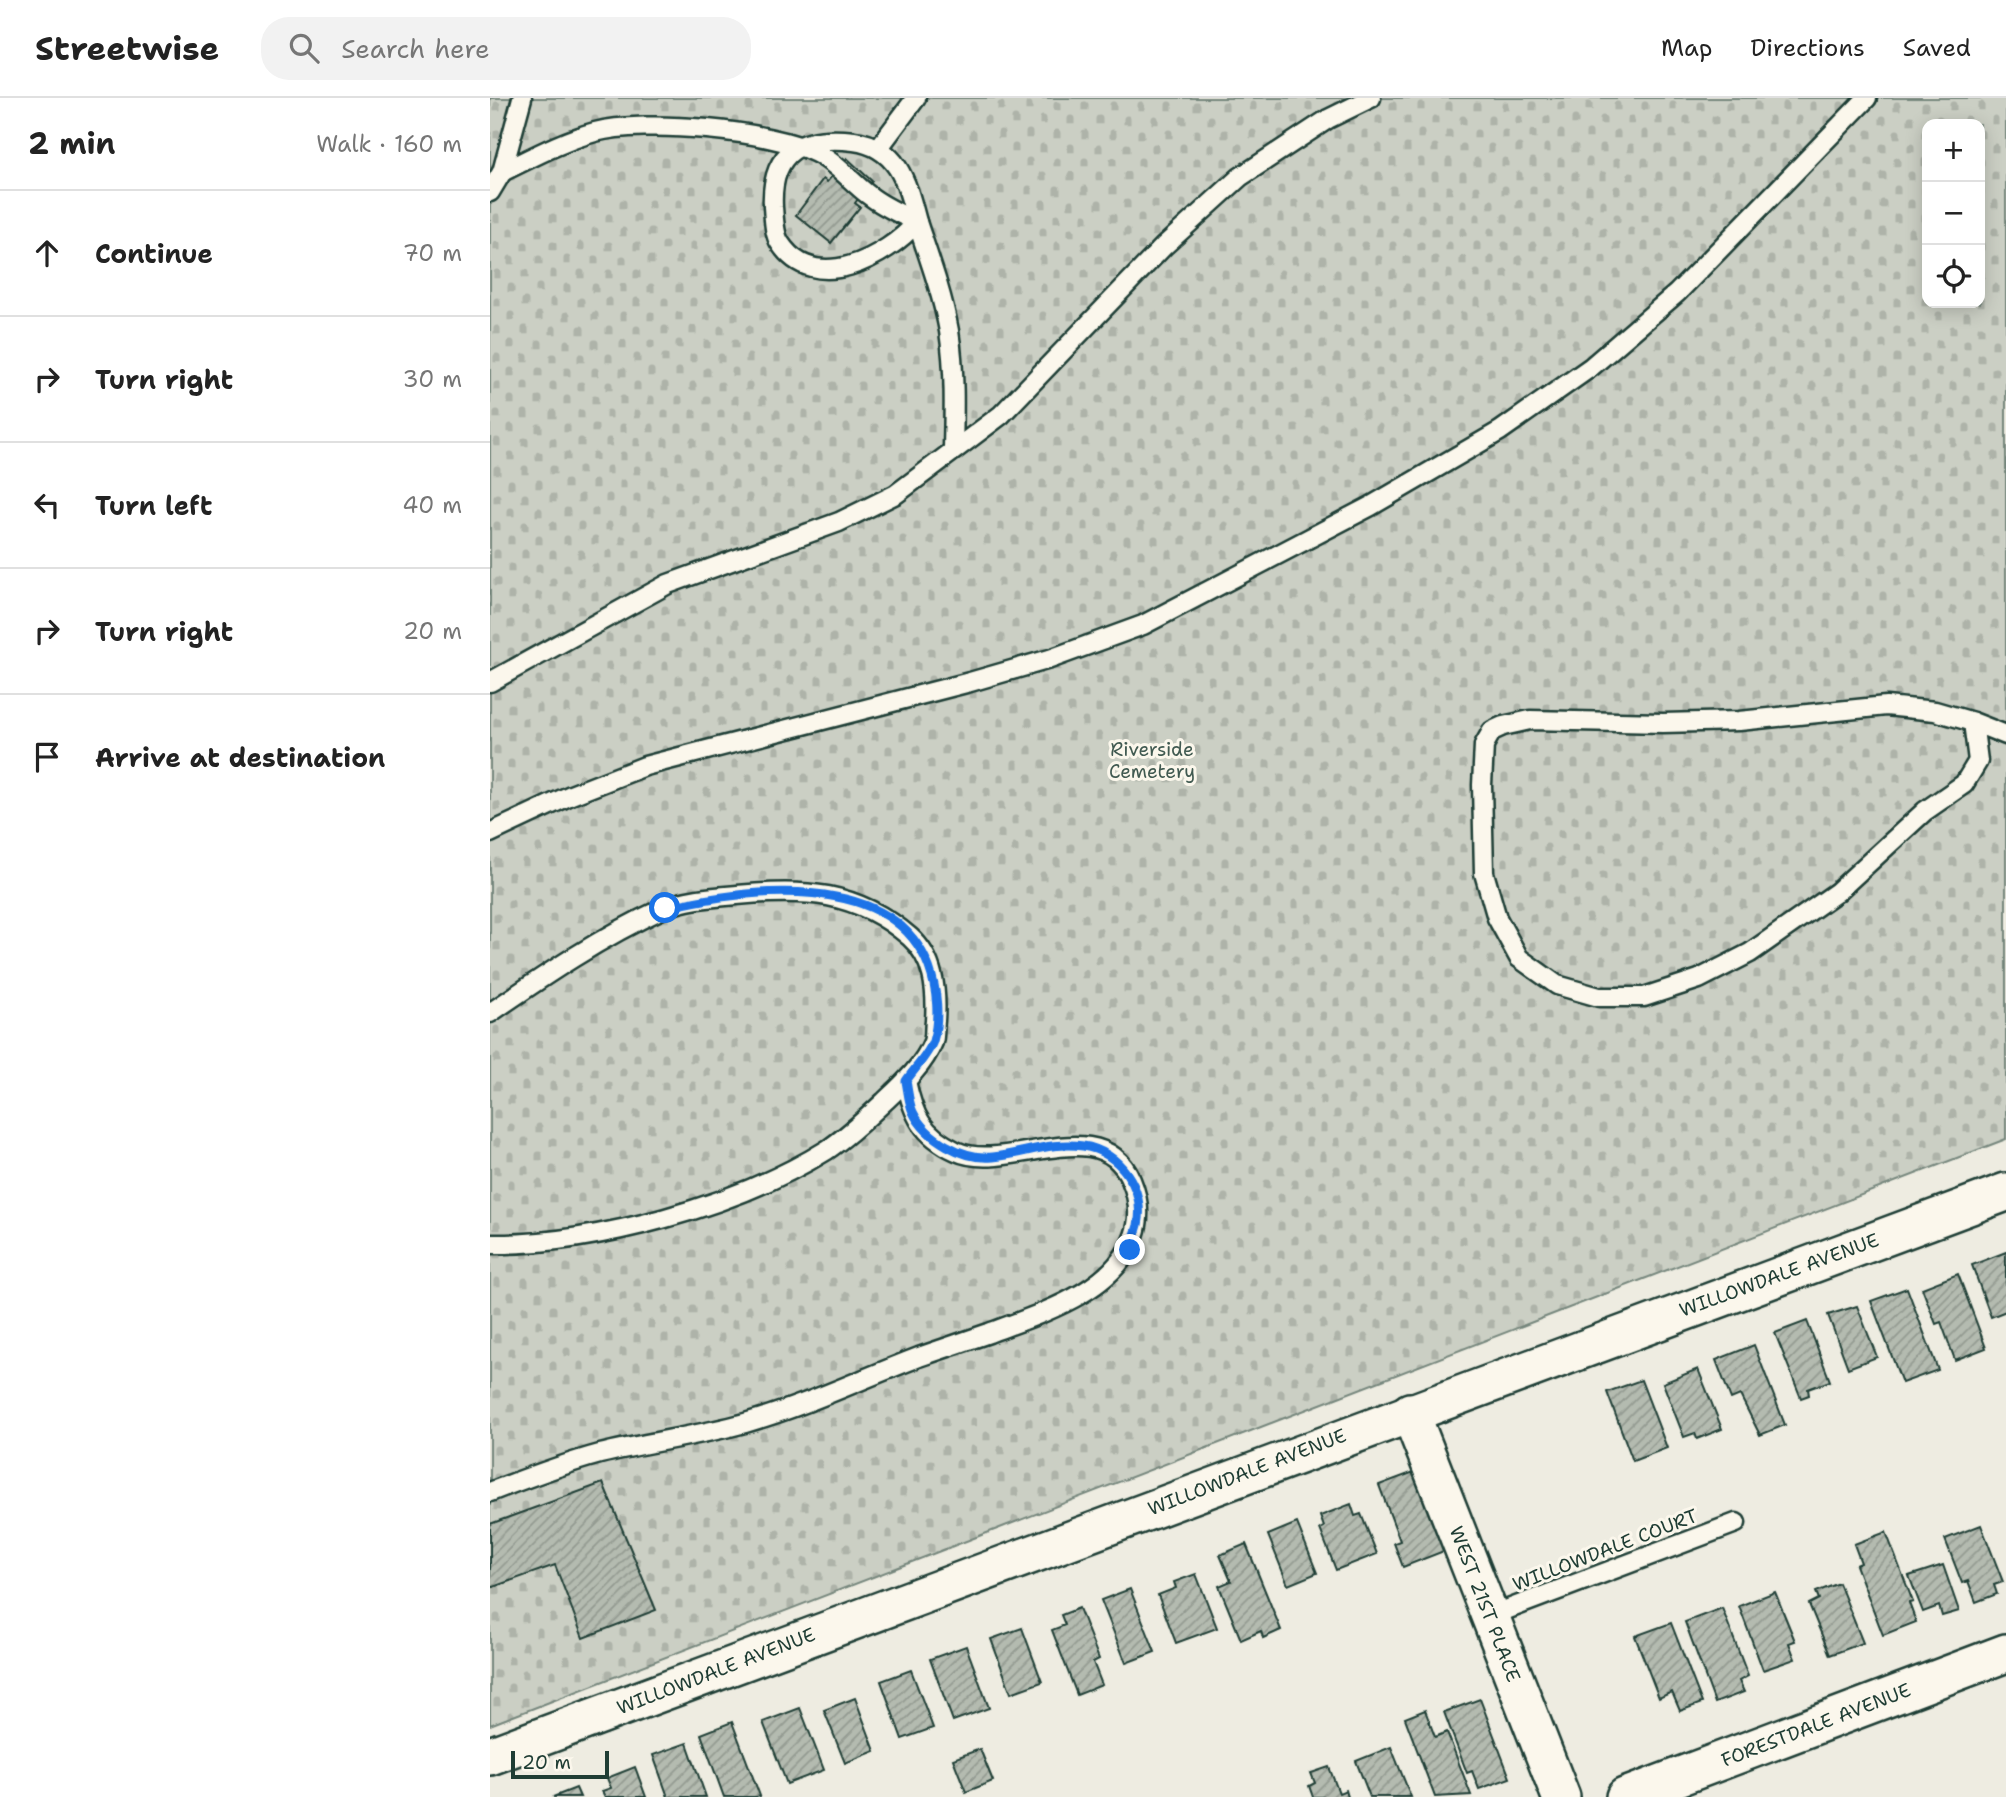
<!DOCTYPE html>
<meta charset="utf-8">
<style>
:root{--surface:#fff;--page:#f2f2f2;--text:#222;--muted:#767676;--line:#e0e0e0}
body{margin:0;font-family:"Shantell Sans",sans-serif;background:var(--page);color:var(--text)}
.controls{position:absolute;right:21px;top:21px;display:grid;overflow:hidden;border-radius:14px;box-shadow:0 4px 18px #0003}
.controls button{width:63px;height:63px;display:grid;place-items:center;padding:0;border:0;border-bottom:2px solid var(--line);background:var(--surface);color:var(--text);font:35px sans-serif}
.scale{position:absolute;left:21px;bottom:18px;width:98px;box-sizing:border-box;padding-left:7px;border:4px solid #1f3d34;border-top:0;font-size:19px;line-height:24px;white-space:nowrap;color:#1f3d34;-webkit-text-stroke:5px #fbf7ec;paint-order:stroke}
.stop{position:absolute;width:21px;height:21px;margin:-16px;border:5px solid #1a73e8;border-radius:50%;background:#fff}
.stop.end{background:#1a73e8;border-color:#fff;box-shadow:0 2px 7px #0008}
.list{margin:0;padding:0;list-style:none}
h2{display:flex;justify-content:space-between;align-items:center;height:91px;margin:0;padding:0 28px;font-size:30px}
h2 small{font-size:23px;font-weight:400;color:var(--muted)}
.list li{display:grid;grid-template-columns:46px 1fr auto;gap:21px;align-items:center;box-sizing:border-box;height:126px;padding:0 28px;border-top:2px solid var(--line)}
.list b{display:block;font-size:26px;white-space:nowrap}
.list em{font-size:23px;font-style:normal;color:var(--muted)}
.icon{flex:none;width:38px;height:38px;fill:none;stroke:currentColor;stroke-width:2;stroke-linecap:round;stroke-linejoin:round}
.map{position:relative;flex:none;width:1516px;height:1699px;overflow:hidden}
header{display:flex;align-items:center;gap:42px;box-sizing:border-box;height:98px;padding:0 35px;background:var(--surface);border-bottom:2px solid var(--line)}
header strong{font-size:33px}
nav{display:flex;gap:38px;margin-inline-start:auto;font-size:24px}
.search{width:490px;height:63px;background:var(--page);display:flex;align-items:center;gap:18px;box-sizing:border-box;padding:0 24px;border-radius:28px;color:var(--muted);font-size:26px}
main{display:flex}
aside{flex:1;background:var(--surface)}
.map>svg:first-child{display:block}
</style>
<header>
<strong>Streetwise</strong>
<div class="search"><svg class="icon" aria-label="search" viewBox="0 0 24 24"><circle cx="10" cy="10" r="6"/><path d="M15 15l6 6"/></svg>Search here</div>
<nav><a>Map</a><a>Directions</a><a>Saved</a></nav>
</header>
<main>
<aside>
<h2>2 min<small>Walk · 160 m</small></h2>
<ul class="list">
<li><svg class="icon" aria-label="ahead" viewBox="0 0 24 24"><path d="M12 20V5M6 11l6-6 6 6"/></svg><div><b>Continue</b></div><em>70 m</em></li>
<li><svg class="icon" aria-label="right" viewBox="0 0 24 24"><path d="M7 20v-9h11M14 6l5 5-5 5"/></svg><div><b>Turn right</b></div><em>30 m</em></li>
<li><svg class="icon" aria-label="left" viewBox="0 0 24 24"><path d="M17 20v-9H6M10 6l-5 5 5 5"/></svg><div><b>Turn left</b></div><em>40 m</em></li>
<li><svg class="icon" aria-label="right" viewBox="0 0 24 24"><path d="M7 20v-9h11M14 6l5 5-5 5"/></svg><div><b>Turn right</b></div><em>20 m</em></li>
<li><svg class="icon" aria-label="arrive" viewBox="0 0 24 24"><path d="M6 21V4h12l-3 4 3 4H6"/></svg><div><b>Arrive at destination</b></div></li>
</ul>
</aside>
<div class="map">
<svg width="1516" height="1699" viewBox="0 0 1516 1699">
<defs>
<pattern id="cemetery-stones" width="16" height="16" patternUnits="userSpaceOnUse" patternTransform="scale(1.75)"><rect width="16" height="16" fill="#cbcfc4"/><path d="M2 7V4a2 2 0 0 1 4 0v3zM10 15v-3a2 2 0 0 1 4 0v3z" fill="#aeb3a9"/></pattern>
<pattern id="building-hatch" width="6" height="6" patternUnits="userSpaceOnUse" patternTransform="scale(1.75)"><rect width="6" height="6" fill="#b4bbb0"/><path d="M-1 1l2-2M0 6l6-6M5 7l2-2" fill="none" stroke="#929990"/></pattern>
</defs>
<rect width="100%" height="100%" fill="#eeece1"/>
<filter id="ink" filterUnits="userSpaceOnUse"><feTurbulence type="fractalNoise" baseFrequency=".0143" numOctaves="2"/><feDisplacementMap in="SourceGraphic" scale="14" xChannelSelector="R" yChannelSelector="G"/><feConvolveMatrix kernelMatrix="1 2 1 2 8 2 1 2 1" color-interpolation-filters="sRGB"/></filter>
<g filter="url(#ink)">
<path fill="url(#cemetery-stones)" stroke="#75867c" stroke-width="2" fill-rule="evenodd" d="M0,0H1516V1041L0,1627ZM1437,26H1490V205H1437Z"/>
<g fill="url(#building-hatch)" stroke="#1f3d34" stroke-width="2">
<path d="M357,60L382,83L365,105L370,109L341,145L306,117L333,81L337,84Z"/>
<path d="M1516,1154V1213L1501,1219L1482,1167Z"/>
<path d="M1468,1176L1496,1250L1465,1262L1451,1224L1446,1226L1432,1190Z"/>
<path d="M1417,1190L1448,1272L1412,1285L1381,1203Z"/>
<path d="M1367,1208L1387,1259L1358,1270L1338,1217Z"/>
<path d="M1317,1223L1340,1283L1318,1291L1319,1297L1311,1300L1285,1235Z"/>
<path d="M1264,1247L1295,1327L1270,1337L1250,1297L1241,1301L1226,1262Z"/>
<path d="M1208,1271L1232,1331L1207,1341L1205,1335L1194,1339L1173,1285Z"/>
<path d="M1151,1282L1177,1350L1143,1363L1117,1294Z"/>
<path d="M924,1374L954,1453L913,1469L904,1445L910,1443L889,1387Z"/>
<path d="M113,1385L166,1512L93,1540L65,1467L0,1490V1426Z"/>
<path d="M861,1406L865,1418L871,1416L887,1456L846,1472L830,1431L834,1429L830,1418Z"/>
<path d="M807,1425L827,1475L798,1487L778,1437Z"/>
<path d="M1491,1427L1513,1484L1504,1487L1507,1496L1486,1504L1478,1483L1472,1485L1455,1441Z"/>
<path d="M1396,1434L1423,1504L1419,1505L1426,1524L1393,1537L1366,1467L1371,1465L1364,1446Z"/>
<path d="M756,1446L791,1532L773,1540L771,1533L751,1542L729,1488L741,1483L730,1457Z"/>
<path d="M1453,1467L1469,1513L1452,1518L1449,1508L1433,1514L1419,1478Z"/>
<path d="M706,1476L727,1530L686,1545L668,1497L686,1490L684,1484Z"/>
<path d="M1349,1485L1373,1545L1340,1557L1319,1506L1329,1501L1326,1494Z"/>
<path d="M640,1491L665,1554L636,1565L611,1502Z"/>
<path d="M1285,1494L1305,1543L1299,1545L1305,1561L1273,1572L1249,1508Z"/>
<path d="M589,1510L609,1561L603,1564L612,1587L587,1597L562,1532L575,1527L571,1517Z"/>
<path d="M1232,1510L1258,1578L1249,1583L1254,1594L1225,1605L1195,1524Z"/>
<path d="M1181,1525L1212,1605L1190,1613L1182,1594L1169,1600L1145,1538Z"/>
<path d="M532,1530L552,1584L521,1595L501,1541Z"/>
<path d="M476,1548L499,1610L463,1623L440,1561Z"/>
<path d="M421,1572L443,1630L412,1641L391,1583Z"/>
<path d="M365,1600L385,1653L355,1665L334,1612Z"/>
<path d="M990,1601L1020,1680L989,1691L982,1673L977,1675L954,1614Z"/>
<path d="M310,1610L334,1672L297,1686L273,1624Z"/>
<path d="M935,1612L945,1639L957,1634L981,1697L945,1699L915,1620Z"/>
<path d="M242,1624L270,1698L266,1699H234L211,1636Z"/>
<path d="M197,1645L216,1699H178L163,1657Z"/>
<path d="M901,1649L921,1699H880L866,1663Z"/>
<path d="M490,1651L503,1683L476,1694L463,1661Z"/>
<path d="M145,1669L156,1699H115L112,1693L121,1690L117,1680Z"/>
<path d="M839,1669L849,1695L856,1692L858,1699H823L819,1688L825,1685L821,1675Z"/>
<path d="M86,1690L90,1699H63Z"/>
</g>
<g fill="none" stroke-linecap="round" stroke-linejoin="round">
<defs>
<g id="lane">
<path d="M390,48L426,0"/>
<path d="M12,74C43,59 72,43 105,34C154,21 281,32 326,55C346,64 362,85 380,98C394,109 411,116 427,124"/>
<path d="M0,94L12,74L32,0"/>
<path d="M427,124C417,86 409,49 364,43C313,37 280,52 283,109C284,120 284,136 290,145C324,198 397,159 427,124C439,160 452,195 459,233C465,272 464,312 463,351"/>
<path d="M0,584L178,486L349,424L406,396L511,317L674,148L750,79L838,21L881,0"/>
<path d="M1483,624L1488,663L1474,686L1435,713L1347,794L1260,855L1209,881L1154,899H1109L1067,887L1029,860L1007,820L994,775L992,687L994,647L1002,633L1013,628L1040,622L1173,625L1249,623L1396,608L1445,613L1483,624L1516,637"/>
<path d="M0,735L81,697L155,668L480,584L560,561L653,527L881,408L1010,333L1101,269L1187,195L1377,0"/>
<path d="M0,915C55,877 111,839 172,811C194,801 222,799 247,797C314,791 366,792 420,839C444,860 447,892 445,923C444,929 445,938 443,944C434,967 412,987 395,1003C377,1020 358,1038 337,1052C247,1108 105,1147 0,1146"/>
<path d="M0,1394C36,1380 73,1366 110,1356C158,1344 208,1338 255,1325C315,1308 371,1281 429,1259C452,1251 476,1243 499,1235C549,1216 625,1194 644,1138C651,1119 649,1101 641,1082C611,1011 516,1077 466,1053C432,1037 423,1017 416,983"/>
<path d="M1000,1518L1246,1425"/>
</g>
<g id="street">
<path d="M920,1314L1071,1699"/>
<path d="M0,1658L1516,1094"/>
<path d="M1135,1699L1516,1555"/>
</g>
</defs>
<use href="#lane" stroke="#1f3d34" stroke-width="23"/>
<use href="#street" stroke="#1f3d34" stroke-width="42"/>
<use href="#lane" stroke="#fbf7ec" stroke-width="18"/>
<use href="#street" stroke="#fbf7ec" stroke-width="37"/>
</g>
</g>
<g fill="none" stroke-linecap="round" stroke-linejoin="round" filter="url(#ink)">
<path stroke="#1a73e8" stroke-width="9" d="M175,810C255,791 402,771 439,869C447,891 450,920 443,943C439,956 424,971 416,983C418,993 419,1006 423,1014C436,1041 474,1062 503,1059C533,1056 563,1043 593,1048C629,1053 656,1091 648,1127C646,1135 642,1144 640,1152"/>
</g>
<g text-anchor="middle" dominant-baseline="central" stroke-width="6" stroke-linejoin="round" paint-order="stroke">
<g font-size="19" fill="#415a51" stroke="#fbf7ec">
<text x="662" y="651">Riverside<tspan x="662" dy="22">Cemetery</tspan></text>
</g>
<g font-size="19" fill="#1f3d34" stroke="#fbf7ec">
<text transform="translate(1289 1177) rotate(-20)">WILLOWDALE AVENUE</text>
<text transform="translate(757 1374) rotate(-21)">WILLOWDALE AVENUE</text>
<text transform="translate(1115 1452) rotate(-21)">WILLOWDALE COURT</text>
<text transform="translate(995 1506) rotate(69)">WEST 21ST PLACE</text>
<text transform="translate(226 1573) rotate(-21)">WILLOWDALE AVENUE</text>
<text transform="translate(1326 1627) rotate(-21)">FORESTDALE AVENUE</text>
</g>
</g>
</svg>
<div class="controls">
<button>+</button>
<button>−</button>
<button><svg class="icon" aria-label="locate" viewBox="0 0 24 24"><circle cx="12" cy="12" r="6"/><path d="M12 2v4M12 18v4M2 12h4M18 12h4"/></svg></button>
</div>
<div class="scale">20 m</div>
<div class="stop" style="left:175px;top:810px"></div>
<div class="stop end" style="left:640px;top:1152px"></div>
</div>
</main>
